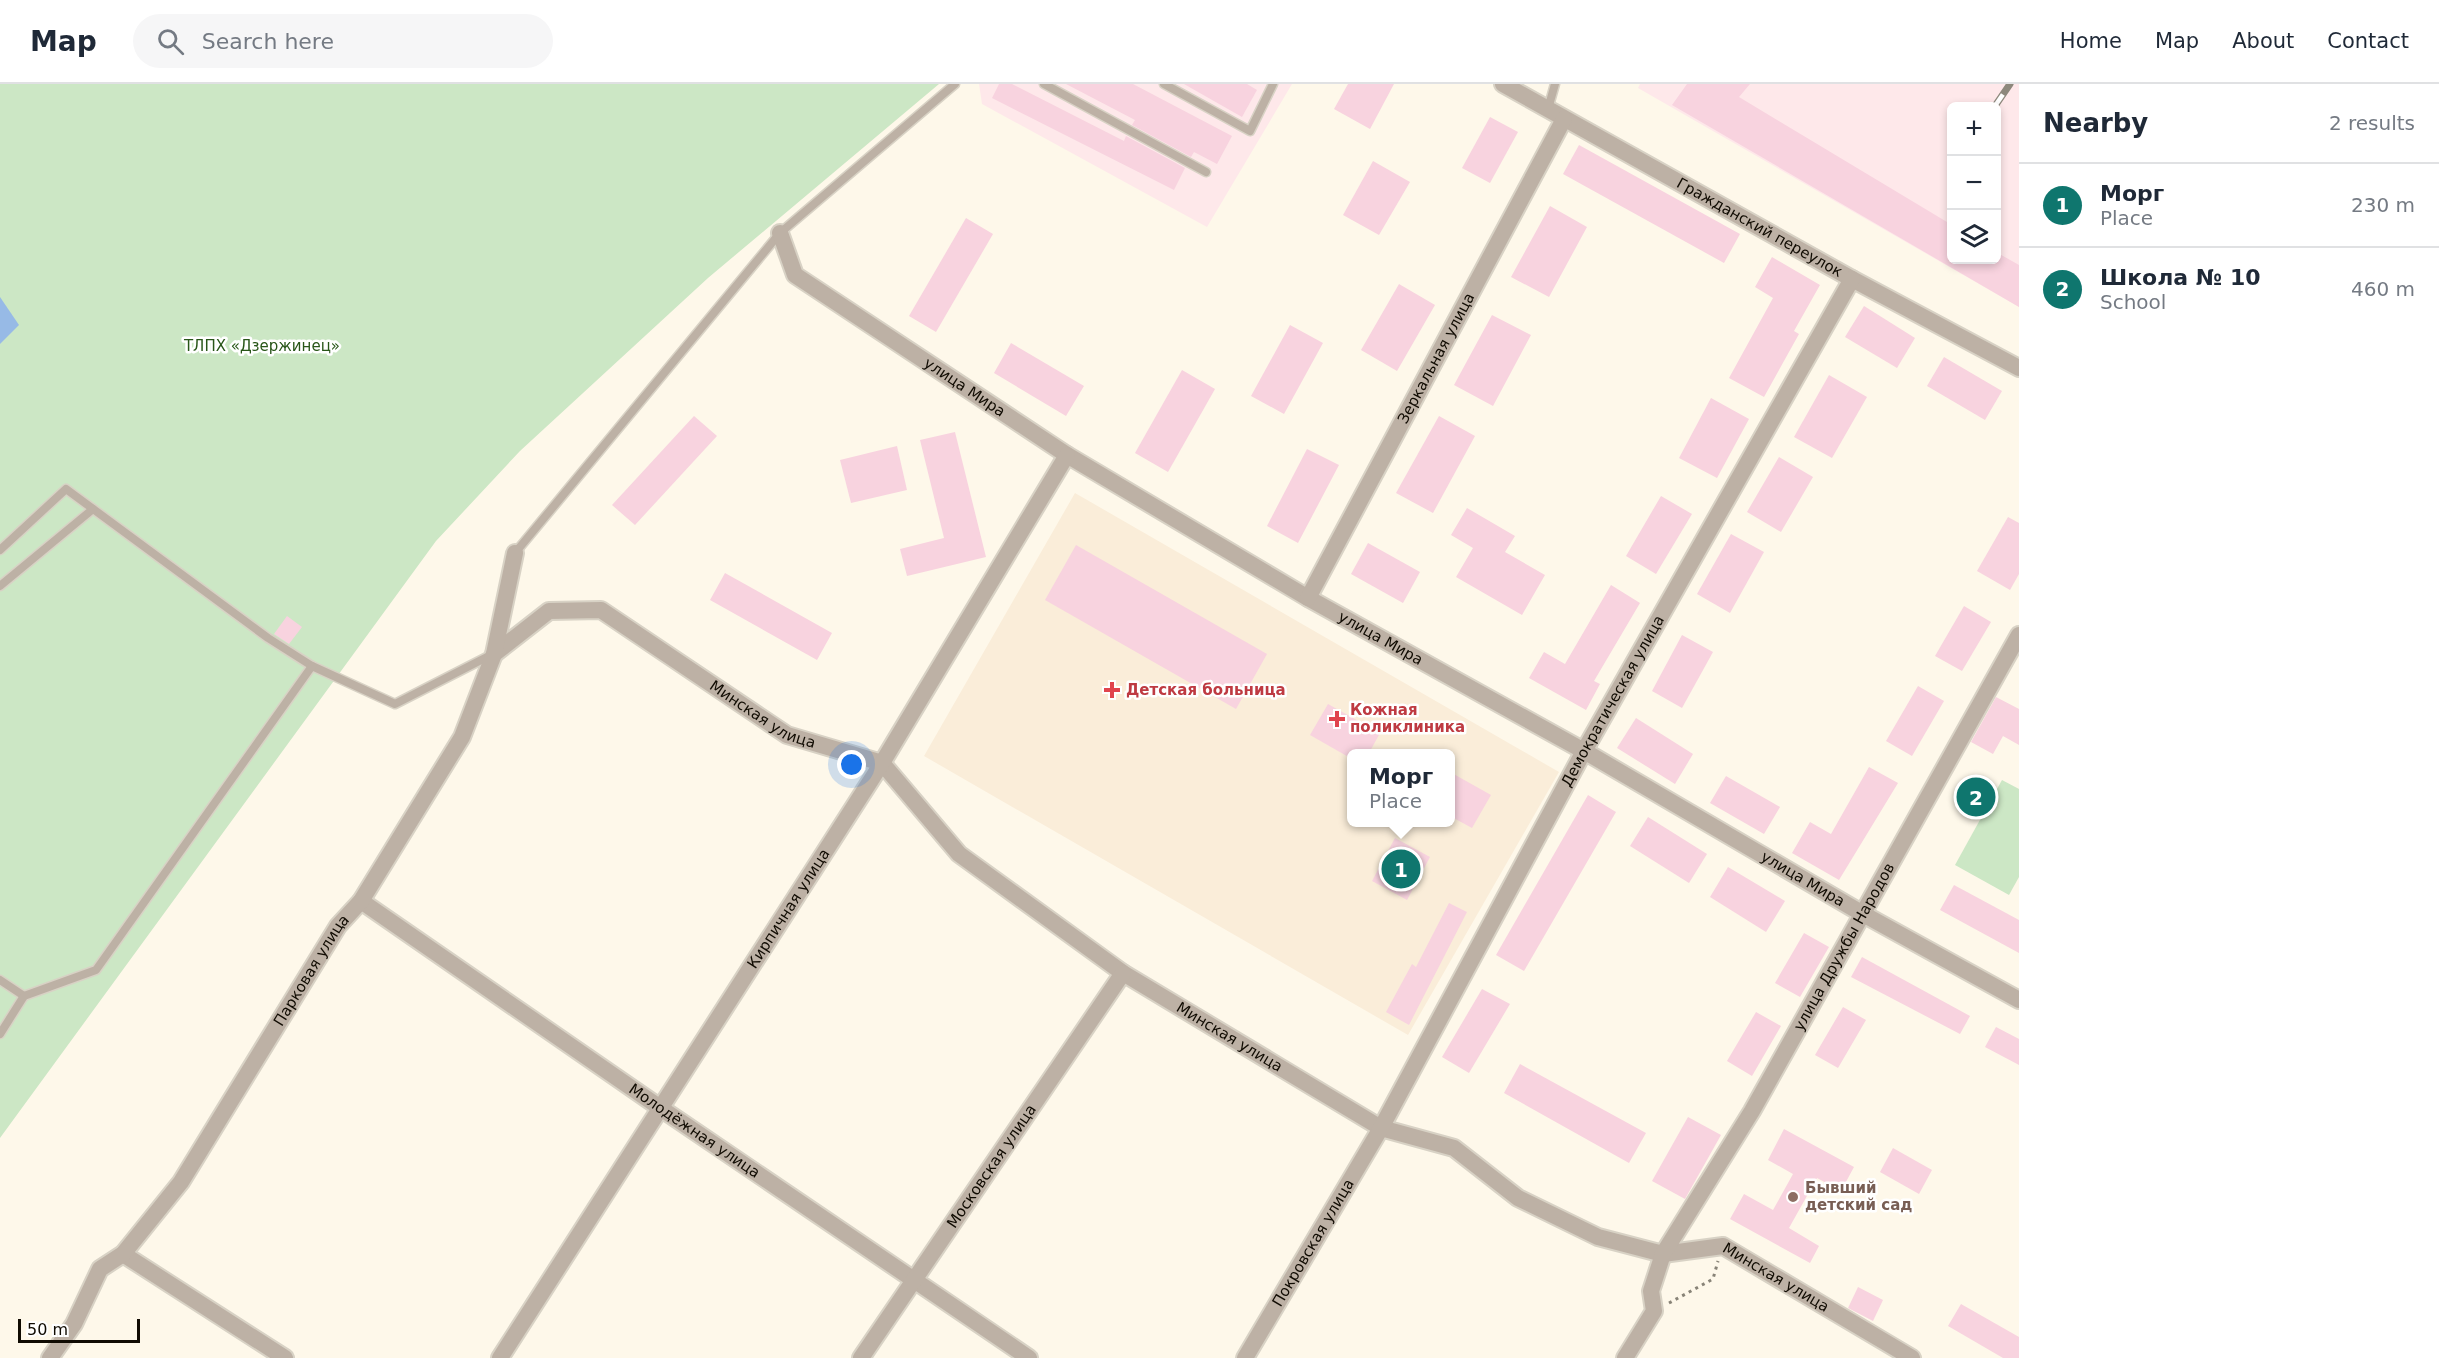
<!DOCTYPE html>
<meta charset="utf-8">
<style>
:root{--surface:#fff;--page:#f6f6f7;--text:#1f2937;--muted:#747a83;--line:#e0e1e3;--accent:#0f766e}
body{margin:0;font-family:"DejaVu Sans",sans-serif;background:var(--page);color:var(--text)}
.controls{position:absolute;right:18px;top:18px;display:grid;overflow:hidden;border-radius:9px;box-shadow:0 3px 9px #0003}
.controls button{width:54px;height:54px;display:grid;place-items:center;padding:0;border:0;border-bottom:2px solid var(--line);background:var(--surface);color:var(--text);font:30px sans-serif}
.scale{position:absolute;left:18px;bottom:15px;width:122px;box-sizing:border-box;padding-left:6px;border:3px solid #100b02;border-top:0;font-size:16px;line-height:21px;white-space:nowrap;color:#100b02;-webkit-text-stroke:4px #fff;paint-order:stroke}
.you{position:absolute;left:852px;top:681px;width:21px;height:21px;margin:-15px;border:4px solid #fff;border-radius:50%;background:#1a73e8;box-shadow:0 0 0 9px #1a73e833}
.badge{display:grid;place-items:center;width:39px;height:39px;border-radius:50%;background:var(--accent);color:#fff;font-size:20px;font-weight:700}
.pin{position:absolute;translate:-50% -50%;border:3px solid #fff;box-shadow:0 2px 6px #0006}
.popup{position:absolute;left:1347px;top:665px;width:108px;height:78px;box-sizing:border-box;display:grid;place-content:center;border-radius:9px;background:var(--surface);filter:drop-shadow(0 2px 4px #0005);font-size:20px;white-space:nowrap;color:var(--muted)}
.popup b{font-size:22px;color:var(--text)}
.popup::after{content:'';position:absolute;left:50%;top:100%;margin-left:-12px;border:12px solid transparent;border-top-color:var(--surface)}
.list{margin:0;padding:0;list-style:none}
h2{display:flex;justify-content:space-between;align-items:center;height:78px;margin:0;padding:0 24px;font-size:26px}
h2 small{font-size:20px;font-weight:400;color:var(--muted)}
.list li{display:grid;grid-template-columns:39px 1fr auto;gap:18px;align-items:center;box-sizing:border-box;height:84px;padding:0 24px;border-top:2px solid var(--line)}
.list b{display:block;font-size:22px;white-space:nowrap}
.list p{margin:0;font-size:20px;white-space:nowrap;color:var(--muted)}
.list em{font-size:20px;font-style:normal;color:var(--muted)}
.icon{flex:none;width:33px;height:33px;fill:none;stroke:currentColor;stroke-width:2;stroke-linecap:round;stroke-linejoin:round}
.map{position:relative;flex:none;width:2019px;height:1274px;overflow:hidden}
header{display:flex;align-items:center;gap:36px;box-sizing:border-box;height:84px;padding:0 30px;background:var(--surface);border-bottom:2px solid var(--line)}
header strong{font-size:28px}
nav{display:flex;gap:33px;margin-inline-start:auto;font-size:21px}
.search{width:420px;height:54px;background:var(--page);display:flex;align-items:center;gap:15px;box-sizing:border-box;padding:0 21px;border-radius:33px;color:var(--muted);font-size:22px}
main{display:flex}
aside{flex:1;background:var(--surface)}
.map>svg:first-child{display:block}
</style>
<header>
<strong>Map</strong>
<div class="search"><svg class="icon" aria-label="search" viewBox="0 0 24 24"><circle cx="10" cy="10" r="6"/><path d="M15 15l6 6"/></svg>Search here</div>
<nav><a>Home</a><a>Map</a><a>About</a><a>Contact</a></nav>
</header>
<main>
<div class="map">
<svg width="2019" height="1274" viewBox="0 0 2019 1274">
<rect width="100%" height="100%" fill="#fef8ea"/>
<g fill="#fee8ea" fill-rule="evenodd">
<path d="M979,0H1292L1207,143L982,20Z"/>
<path d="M1640,0H2019V223L1638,4ZM1952,22H1996V176H1952Z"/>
</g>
<path fill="#faedd9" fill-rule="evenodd" d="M1075,409L1559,688L1408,951L924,672ZM1352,670H1450V738H1352Z"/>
<g fill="#cce7c5">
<path d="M0,0H939L708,194L520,367L436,457L0,1054Z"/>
<path d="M2002,696L2019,705V793L2009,811L1955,781Z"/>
</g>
<path fill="#97bae6" d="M0,213L19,241L0,260Z"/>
<g fill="#f8d3df">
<path d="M999,0H1012L1124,57L1126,52L1185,84L1174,106L992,14Z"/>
<path d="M1066,0H1133L1232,52L1217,80L1194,68L1191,73L1132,41L1135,36Z"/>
<path d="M1184,0H1247L1257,6L1242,33Z"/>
<path d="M1348,0H1394L1370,45L1334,25Z"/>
<path d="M1687,0H1750L1739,13L1952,141V176H1996V168L2019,181V223L1672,21Z"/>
<path d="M1490,33L1518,48L1490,99L1462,84Z"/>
<path d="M1579,61L1740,150L1724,179L1563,90Z"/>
<path d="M1373,77L1410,98L1379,151L1343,131Z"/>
<path d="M1550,122L1587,143L1549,213L1511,193Z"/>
<path d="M966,134L993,150L936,248L909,232Z"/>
<path d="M1772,173L1820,201L1794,247L1799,250L1764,313L1729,294L1773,214L1755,203Z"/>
<path d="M1399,200L1435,221L1397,287L1361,266Z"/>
<path d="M1864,222L1915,254L1897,284L1845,253Z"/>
<path d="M1492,231L1531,251L1493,322L1454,301Z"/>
<path d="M1290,241L1323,259L1284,330L1251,312Z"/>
<path d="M1011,259L1084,302L1066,332L994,289Z"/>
<path d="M1944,273L2002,307L1985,336L1927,302Z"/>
<path d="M1182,286L1215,305L1168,388L1135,369Z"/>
<path d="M1829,291L1867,313L1832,374L1794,353Z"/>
<path d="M1711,314L1749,335L1717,394L1679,374Z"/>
<path d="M694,332L717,352L635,441L612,421Z"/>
<path d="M1439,332L1475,352L1433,429L1396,409Z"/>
<path d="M955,348L986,473L907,492L900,465L944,454L920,356Z"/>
<path d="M897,362L907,406L851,419L840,376Z"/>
<path d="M1307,365L1339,381L1298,459L1267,442Z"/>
<path d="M1779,373L1813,393L1781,448L1747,428Z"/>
<path d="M1661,412L1692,430L1656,490L1626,472Z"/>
<path d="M1467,424L1515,452L1505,468L1545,491L1522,531L1456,493L1473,464L1451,451Z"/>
<path d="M2008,433L2019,439V490L2010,506L1977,487Z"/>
<path d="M1731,450L1764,468L1730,529L1697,510Z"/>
<path d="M1368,459L1420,488L1403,519L1351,490Z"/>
<path d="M1076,461L1267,570L1236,625L1045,516Z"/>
<path d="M725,489L832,549L817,576L710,516Z"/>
<path d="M1611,501L1640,519L1594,597L1600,600L1586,626L1529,594L1544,568L1565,580Z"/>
<path d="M1964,522L1991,538L1962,587L1935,572Z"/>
<path d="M287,532L302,543L289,560L274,550Z"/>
<path d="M1682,551L1713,568L1682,624L1652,607Z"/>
<path d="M1918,602L1944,617L1912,672L1886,657Z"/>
<path d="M1996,613L2019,625V661L2003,652L1993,670L1971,658Z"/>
<path d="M1328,620L1380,649L1369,669H1352V675L1310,651Z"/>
<path d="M1636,634L1693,670L1675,700L1617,664Z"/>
<path d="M1869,683L1898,699L1839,796L1792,769L1810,738L1831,750Z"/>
<path d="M1450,688L1491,711L1472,744L1450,732Z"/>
<path d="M1726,692L1780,723L1764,750L1710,719Z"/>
<path d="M1588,711L1616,728L1524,887L1496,871Z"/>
<path d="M1648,733L1707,770L1689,799L1630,762Z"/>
<path d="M1395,754L1430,773L1407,816L1372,797Z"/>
<path d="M1728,783L1785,817L1766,848L1710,813Z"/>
<path d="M1954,801L2019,836V869L1940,826Z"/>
<path d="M1449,819L1467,828L1409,941L1386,928L1412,880L1416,883Z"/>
<path d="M1804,849L1829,863L1800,913L1775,899Z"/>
<path d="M1862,873L1970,932L1960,950L1851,893Z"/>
<path d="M1482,905L1510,920L1469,989L1442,973Z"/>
<path d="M1843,923L1866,936L1838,984L1815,971Z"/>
<path d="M1756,928L1781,942L1752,992L1727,977Z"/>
<path d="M1996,943L2019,955V981L1985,963Z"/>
<path d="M1520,980L1646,1049L1629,1079L1504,1009Z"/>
<path d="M1688,1033L1721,1051L1685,1115L1652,1097Z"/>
<path d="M1784,1045L1854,1083L1841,1107L1817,1094L1789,1144L1819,1162L1810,1179L1730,1135L1744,1110L1773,1126L1793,1090L1768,1076Z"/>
<path d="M1893,1064L1932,1086L1919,1110L1880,1088Z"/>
<path d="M1858,1203L1883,1216L1873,1237L1848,1224Z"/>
<path d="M1961,1220L2019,1253V1274H2003L1948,1242Z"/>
</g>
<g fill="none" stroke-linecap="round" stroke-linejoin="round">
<defs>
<g id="service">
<path d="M1044,0L1206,88"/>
<path d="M1164,0L1250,47L1273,0"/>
<path d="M1548,25L1555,0"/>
<path d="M0,466L66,405L268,554L312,582L395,620L491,571"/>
<path d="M515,469L780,149L955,0"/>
<path d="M0,502L93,425"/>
<path d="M0,896L24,912"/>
<path d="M0,950L24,912L96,886L312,582"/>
</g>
<g id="minor">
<path id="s1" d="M1503,0L1852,195L2019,284"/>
<path id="s2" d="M780,149L795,191L1067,371L1308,514L1584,667L1863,830L2019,916"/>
<path id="s3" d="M1308,514L1564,35"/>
<path id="s4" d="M494,570L549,527L601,526L787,651L882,679L959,770L1123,889L1381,1044L1454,1064L1518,1114L1598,1153L1663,1170L1723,1162L1912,1274"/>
<path id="s5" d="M361,817L659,1023L1029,1274"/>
<path d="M123,1170L285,1274"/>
<path id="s6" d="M50,1274L74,1240L100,1185L123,1170L181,1098L338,842L361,817L462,653L494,570L515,469"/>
<path id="s7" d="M500,1274L882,679L1067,371"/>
<path id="s8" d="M861,1274L1123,889"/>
<path id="s9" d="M1245,1274L1381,1044L1584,667L1852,195"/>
<path id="s10" d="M1625,1274L1654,1227L1651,1207L1663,1170L1752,1027L2019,551"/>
</g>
</defs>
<use href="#service" stroke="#d8d2c5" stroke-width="11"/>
<use href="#minor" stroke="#d8d2c5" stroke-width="20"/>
<path stroke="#888377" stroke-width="3" stroke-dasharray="3 4.5" stroke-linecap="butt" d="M1669,1219L1713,1195L1718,1177"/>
<use href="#service" stroke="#bdb1a5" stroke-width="8"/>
<use href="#minor" stroke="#bdb1a5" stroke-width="16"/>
<defs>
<path id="rail" d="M1995,22L2010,0"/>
</defs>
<use href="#rail" stroke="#8d887c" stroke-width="7"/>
<use href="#rail" stroke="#fff" stroke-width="4.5" stroke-dasharray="14" stroke-linecap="butt"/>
</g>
<g fill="#e0444e" stroke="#fff" stroke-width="2">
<path d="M1109 597h6v6h6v6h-6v6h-6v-6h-6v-6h6z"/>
<path d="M1334 626h6v6h6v6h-6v6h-6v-6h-6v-6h6z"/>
</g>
<circle fill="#8d6e63" stroke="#fff" stroke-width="2" cx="1793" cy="1113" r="6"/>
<g text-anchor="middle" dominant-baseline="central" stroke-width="5" stroke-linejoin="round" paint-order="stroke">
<g font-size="15" fill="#100b02" stroke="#fff">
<text stroke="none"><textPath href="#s1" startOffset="294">Гражданский переулок</textPath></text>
<text stroke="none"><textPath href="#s3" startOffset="272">Зеркальная улица</textPath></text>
<text stroke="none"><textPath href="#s2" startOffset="248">улица Мира</textPath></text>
<text stroke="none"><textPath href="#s2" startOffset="734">улица Мира</textPath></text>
<text stroke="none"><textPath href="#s9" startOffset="753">Демократическая улица</textPath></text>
<text stroke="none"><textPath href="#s4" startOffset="315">Минская улица</textPath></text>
<text stroke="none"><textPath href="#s2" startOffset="1220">улица Мира</textPath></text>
<text stroke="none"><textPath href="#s7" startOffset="534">Кирпичная улица</textPath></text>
<text stroke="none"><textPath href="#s10" startOffset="471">улица Дружбы Народов</textPath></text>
<text stroke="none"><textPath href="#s6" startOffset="471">Парковая улица</textPath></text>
<text stroke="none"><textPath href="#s4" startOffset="891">Минская улица</textPath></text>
<text stroke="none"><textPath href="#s5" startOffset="405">Молодёжная улица</textPath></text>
<text stroke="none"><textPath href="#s8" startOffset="232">Московская улица</textPath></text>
<text stroke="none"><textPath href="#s9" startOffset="134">Покровская улица</textPath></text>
<text stroke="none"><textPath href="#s4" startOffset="1503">Минская улица</textPath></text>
</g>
<g font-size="15" fill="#285618" stroke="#fff">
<text x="262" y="262">ТЛПХ «Дзержинец»</text>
</g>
<g font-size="15" font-weight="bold" fill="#be3a42" stroke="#fff" text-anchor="start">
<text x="1126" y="606">Детская больница</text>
<text x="1350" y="626">Кожная<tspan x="1350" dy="17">поликлиника</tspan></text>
</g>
<g font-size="15" font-weight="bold" fill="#785e54" stroke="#fff" text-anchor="start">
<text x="1805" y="1104">Бывший<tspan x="1805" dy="17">детский сад</tspan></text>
</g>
</g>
</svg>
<div class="controls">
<button>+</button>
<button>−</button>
<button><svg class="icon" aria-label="layers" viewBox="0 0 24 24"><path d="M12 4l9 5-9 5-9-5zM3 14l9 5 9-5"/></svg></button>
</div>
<div class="scale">50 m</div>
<div class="you"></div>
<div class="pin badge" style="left:1401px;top:785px">1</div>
<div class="popup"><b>Морг</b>Place</div>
<div class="pin badge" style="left:1976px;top:713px">2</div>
</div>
<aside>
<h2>Nearby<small>2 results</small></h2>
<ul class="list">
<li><span class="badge">1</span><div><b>Морг</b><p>Place</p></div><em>230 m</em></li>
<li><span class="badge">2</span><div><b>Школа № 10</b><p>School</p></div><em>460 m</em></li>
</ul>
</aside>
</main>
